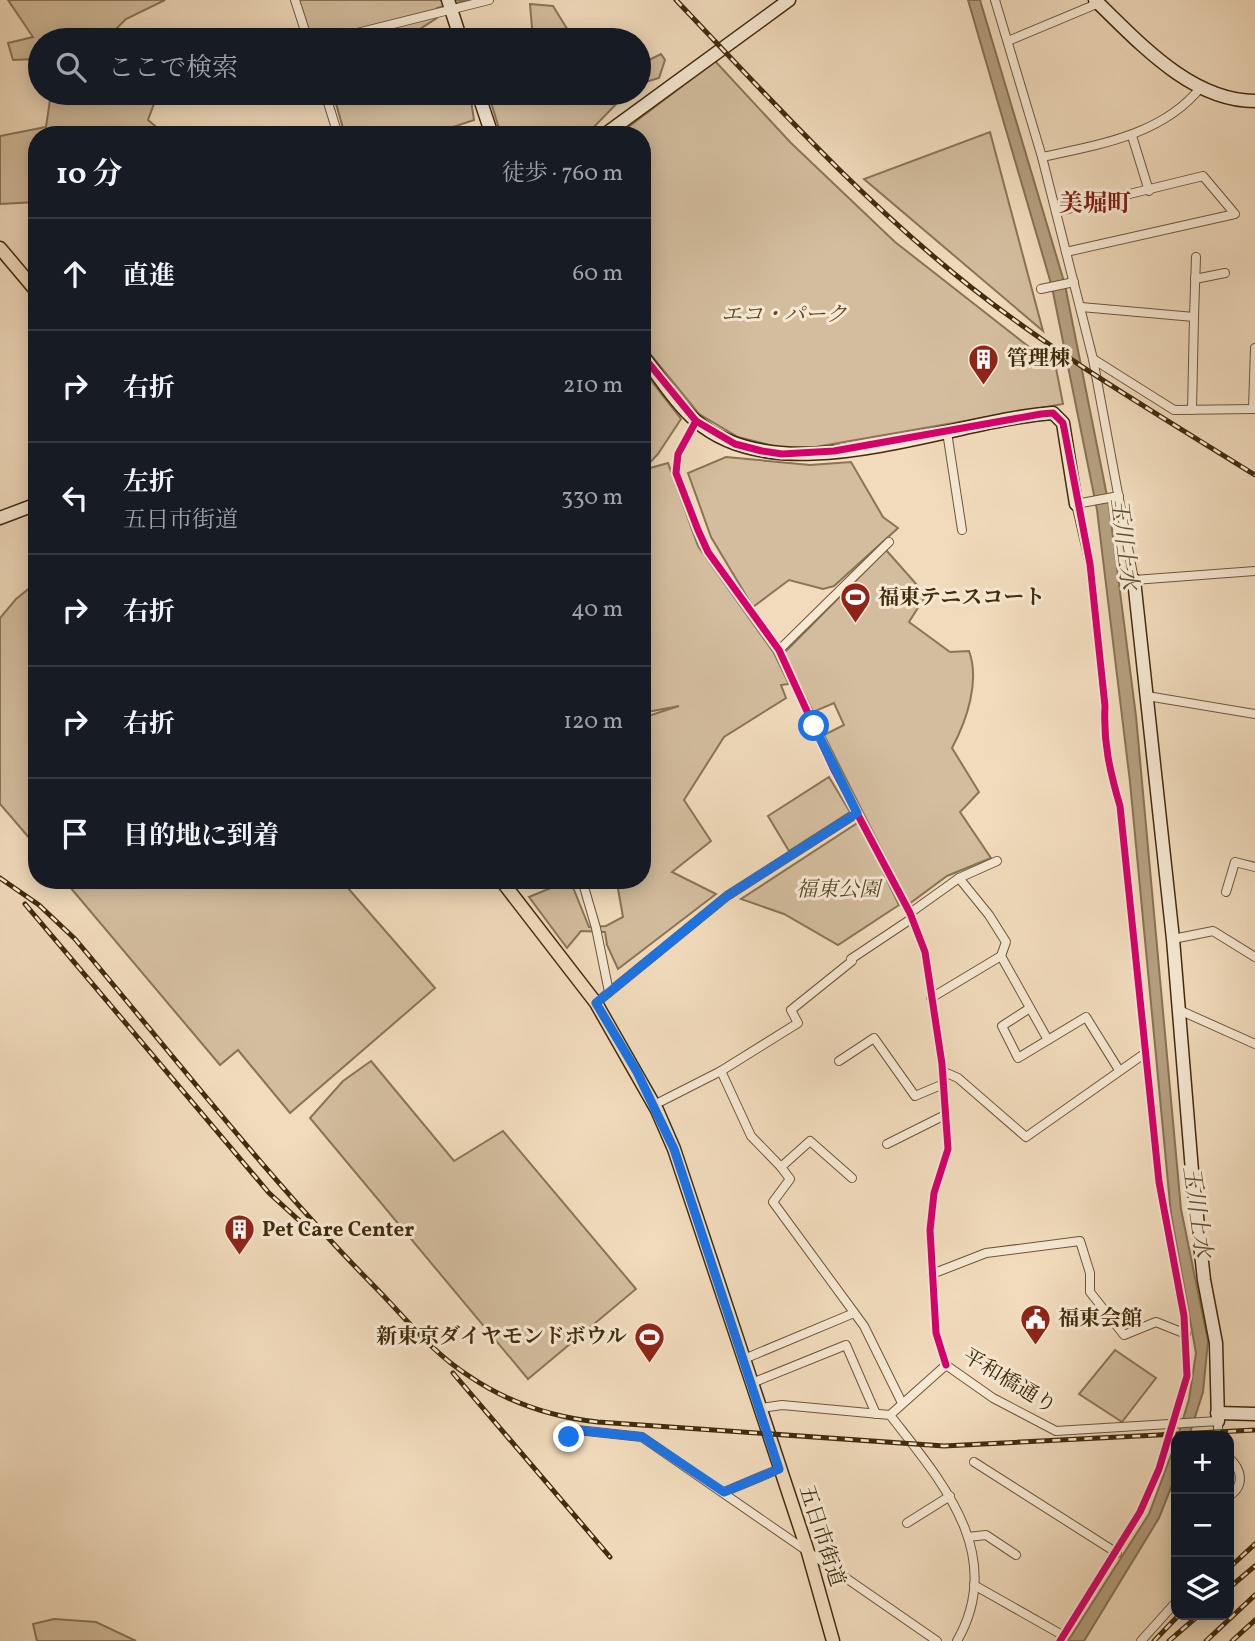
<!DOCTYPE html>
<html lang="ja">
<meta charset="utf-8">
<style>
:root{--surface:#171b24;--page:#20242c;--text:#f1f3f6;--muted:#9ea1a6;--line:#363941}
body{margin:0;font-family:Vollkorn,"Noto Serif JP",serif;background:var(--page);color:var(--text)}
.controls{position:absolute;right:21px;bottom:21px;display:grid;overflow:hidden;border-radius:14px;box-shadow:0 4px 18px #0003}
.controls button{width:63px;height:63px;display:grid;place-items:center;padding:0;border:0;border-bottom:2px solid var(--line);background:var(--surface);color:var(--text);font:35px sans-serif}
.stop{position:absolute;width:21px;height:21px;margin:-16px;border:5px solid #1a73e8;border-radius:50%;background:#fff}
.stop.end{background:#1a73e8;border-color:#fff;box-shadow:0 2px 7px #0008}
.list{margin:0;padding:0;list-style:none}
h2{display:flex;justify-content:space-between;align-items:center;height:91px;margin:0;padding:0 28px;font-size:30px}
h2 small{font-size:23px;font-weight:400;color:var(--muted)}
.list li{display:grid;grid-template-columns:46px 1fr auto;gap:21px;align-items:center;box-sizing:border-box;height:112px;padding:0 28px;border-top:2px solid var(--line)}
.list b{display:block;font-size:26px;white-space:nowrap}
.list p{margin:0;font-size:23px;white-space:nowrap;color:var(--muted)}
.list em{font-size:23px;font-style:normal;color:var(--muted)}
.icon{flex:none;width:38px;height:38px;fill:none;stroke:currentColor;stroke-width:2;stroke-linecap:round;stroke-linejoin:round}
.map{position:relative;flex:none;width:1255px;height:1641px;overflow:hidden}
.search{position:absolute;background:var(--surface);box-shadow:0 4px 18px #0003;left:28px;top:28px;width:623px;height:77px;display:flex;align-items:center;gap:18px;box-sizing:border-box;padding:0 24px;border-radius:38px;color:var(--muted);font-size:26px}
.panel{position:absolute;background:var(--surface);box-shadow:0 4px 18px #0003;left:28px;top:126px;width:623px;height:763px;border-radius:28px}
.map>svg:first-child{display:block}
</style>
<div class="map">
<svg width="1255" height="1641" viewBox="0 0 1255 1641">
<rect width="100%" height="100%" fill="#f1dbbc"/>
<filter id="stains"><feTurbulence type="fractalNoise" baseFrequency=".00286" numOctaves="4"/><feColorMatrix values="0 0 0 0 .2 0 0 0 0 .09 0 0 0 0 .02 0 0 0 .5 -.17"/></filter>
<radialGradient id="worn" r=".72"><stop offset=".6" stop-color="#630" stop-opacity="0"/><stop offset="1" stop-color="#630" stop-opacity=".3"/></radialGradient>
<g fill="#d3bd9e" stroke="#8a7455" stroke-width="2">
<path d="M8,0H165L126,19L111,34L117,40H40V66L35,59L13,60L8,43L33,37Z"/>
<path d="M299,0H467L437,8V18L417,31L420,40H319L310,36Z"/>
<path d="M530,4L553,6L574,40H533Z"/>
<path d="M661,54L665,60L659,78L639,84V61L641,64Z"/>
<path d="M715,61L791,143L895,242L1056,368L1063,404L804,449L782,448L738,437L699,414L642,344V135H618Z"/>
<path d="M51,93H158L148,120L166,135H37V202L0,204V136L46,127Z"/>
<path d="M333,93L470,94L474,120L429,135H345Z"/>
<path d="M503,93H627L586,135H501L490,99Z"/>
<path d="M990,132L1043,331L864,179Z"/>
<path d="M642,369L681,419L658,454L643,470L668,463L698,546L774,653L789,684L781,685L786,698L724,737L684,800L711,841L672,872L716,894L618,969L607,945L605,932L581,931L567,948L529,897L570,880L589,927L606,926L623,917L617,883L642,880V718L679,706L642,713Z"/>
<path d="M726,457L810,465L851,462L883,517L898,528L834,586L823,589L789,580L753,607L711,537L688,473Z"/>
<path d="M886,550L926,595L909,622L950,652L969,651C980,681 967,720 952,748L979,792L960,812L991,858L947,876L909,904L824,735L844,725L834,703L813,712L784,653Z"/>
<path d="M37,582V847L0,804V618L16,599Z"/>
<path d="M829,777L850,812L789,851L768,816Z"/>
<path d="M859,822L899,905L838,945L784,914L741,899Z"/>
<path d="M64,880H341L435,988L290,1113L238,1050L220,1065Z"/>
<path d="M371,1061L454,1161L503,1131L636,1289L528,1379L310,1118L343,1081Z"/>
<path d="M1115,1350L1156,1378L1122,1422L1079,1394Z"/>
<path d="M54,1619L96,1622L136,1641H37L33,1624Z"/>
</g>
<g fill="#b59f80" stroke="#867152" stroke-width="2">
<path d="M968,0H980L1065,285L1109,506L1136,716L1181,1209L1208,1341L1203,1392L1189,1436H1178L1189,1399L1196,1353L1171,1214L1130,782L1097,510L1052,287Z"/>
<path d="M1176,1442V1475L1159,1518L1084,1641H1068L1149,1514Z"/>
</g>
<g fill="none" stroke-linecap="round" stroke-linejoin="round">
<defs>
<g id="street">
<path d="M295,0L308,40"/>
<path d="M995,0L1042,157L1093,359L1134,580L1255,571"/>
<path d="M329,40L489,0"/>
<path d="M1008,41L1099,3"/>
<path d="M325,93L338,135"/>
<path d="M1132,136L1149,191"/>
<path d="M1042,157C1098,145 1163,135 1201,87"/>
<path d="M1056,212L1203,176L1235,214L1066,252"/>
<path d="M1195,279L1225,273"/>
<path d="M1041,289L1074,282"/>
<path d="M1081,307L1194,317L1192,410"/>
<path d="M1194,317L1196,257"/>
<path d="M1093,359L1174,410L1255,409"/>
<path d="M1253,409L1255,348"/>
<path d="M696,421L678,454L676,473L698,530L708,552L779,650L833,768L910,913L925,952L942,1064L948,1149L934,1193L930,1230L936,1333L946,1365"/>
<path d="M947,432L962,530"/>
<path d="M779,650L889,542"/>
<path d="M1147,696L1255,714"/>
<path d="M959,878L997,861"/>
<path d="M582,880L596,928L609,992"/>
<path d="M1226,892L1235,862L1255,867"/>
<path d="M910,913L959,878L989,915L1006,942L1001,956L931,998"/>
<path d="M1173,939L1213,931L1255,957"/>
<path d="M1001,956L1048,1040"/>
<path d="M851,959L911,919"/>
<path d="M596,1003L727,896L857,813"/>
<path d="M1030,1008L1002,1026L1018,1058L1086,1017L1119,1070"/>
<path d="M1179,1010L1255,1044"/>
<path d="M839,1061L874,1038L915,1096L941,1085"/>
<path d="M721,1071L751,1136L781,1167"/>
<path d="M942,1071L958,1078L1026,1137L1144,1054"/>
<path d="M654,1105L721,1071L798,1023L791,1010L852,961"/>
<path d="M887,1144L945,1115"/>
<path d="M852,1178L810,1141L781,1167L790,1179L773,1202L864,1326L902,1403"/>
<path d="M932,1274L986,1253L1080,1241L1090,1273V1292L1124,1335L1156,1322L1186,1334"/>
<path d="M744,1359L854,1313"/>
<path d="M946,1365L993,1398L1056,1431L1218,1421V1436"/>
<path d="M752,1383L846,1345L876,1414"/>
<path d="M761,1408L782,1405L890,1415C941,1481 1007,1554 957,1641"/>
<path d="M890,1415L946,1365"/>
<path d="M569,1437L577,1430L642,1437L937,1641"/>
<path d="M1229,1458C1242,1469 1245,1486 1229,1496"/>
<path d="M974,1462L1117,1553"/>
<path d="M724,1492L779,1469"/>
<path d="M907,1523L950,1496"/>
<path d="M968,1537L986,1535L1016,1555"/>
<path d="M974,1585L1064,1636"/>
<path d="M1060,1641L1140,1512L1159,1469L1187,1376L1184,1316L1159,1182L1120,806C1110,772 1103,742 1105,706L1090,564L1076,504L1119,496"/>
<path d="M1141,1641L1176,1602"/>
</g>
<g id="secondary">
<path d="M448,0L461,40"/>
<path d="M1095,0C1138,41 1190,101 1255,101"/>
<path d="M478,93L492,135"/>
<path d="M604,135L789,0"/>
<path d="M642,355C659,376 675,403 696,421C783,496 951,420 1053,413L1063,423L1076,504"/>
<path d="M0,518L37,504"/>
<path d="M1134,580L1173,939L1192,1171L1204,1280L1216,1343L1218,1421"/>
<path d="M1217,1413L1255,1414"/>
</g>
<g id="primary">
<path d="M0,248L37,292"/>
<path d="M501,880L596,1003L657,1110L674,1149L752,1383L807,1549L833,1641"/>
</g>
</defs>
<use href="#street" stroke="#6c5738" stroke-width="10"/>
<use href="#secondary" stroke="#402b0c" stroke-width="15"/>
<use href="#primary" stroke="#402b0c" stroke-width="15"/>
<use href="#street" stroke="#f6e8d3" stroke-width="8"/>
<use href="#secondary" stroke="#f6e8d3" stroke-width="12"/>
<use href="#primary" stroke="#f1dbbc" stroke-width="12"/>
<defs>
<g id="rail">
<path d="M676,0C771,100 863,202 972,288C1061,358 1159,415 1255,475"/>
<path d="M0,878L39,905L75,939C173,1055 267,1177 373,1285C405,1317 430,1351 469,1376C507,1402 552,1417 598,1422L944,1446L1255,1430"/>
<path d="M25,904L269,1193L313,1233"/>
<path d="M453,1373L610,1557"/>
<path d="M1229,1568L1255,1544"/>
<path d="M1229,1588L1255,1566"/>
<path d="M1154,1641L1179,1615"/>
<path d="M1169,1641L1199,1615"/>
<path d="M1206,1641L1255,1595"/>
<path d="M1232,1641L1255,1620"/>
</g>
</defs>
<use href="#rail" stroke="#402b0c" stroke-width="5"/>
<use href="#rail" stroke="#f6e8d3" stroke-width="2.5" stroke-dasharray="8" stroke-linecap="butt"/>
<defs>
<g id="cycleway">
<path d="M642,355L696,421L735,444L762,451L782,454L834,451L1041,414L1053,413L1063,423L1090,564L1105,706C1103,742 1110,772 1120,806L1159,1182L1184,1316L1187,1376L1159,1469L1140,1512L1060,1641"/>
<path d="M696,421L678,454L676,473L698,530L708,552L779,650L833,768L910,913L925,952L942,1064L948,1149L934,1193L930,1230L936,1333L946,1365"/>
</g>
</defs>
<use href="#cycleway" stroke="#f6e8d3" stroke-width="11"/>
<use href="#cycleway" stroke="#d6006c" stroke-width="7"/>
</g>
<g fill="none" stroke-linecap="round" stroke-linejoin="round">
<path stroke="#1a73e8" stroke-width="9" d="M569,1437L576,1430L642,1437L724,1492L779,1469L674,1149L637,1072L596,1003L727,896L857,813L814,726"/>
</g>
<defs>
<symbol id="building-pin" viewBox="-11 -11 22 30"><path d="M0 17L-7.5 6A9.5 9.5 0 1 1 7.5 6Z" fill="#8f2418" stroke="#f6e8d3"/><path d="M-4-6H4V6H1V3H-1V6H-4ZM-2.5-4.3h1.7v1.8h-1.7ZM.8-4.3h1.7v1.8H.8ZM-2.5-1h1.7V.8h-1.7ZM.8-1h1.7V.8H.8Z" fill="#fff"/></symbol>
<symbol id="stadium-pin" viewBox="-11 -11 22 30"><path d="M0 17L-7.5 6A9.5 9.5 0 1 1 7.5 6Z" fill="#8f2418" stroke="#f6e8d3"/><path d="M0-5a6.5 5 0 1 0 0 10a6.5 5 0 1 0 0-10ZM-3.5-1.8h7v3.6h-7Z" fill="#fff"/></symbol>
<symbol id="civic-pin" viewBox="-11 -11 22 30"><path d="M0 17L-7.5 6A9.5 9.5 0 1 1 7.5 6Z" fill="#8f2418" stroke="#f6e8d3"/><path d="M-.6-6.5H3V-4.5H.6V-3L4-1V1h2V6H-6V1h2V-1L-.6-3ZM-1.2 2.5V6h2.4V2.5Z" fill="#fff"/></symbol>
</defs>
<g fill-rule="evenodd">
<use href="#building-pin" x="966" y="342" width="35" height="47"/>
<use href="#stadium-pin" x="838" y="580" width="35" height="47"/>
<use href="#building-pin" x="222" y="1212" width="35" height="47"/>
<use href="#civic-pin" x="1018" y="1302" width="35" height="47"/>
<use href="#stadium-pin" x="632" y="1320" width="35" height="47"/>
</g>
<g text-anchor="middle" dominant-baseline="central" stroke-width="6" stroke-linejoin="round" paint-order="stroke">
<g font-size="21" font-style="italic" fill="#5d4829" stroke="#f6e8d3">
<text x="784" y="315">エコ・パーク</text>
<text x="838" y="890">福東公園</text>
</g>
<g font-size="21" font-weight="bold" fill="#402b0c" stroke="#f6e8d3" text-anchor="start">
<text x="1007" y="359">管理棟</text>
<text x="878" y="598">福東テニスコート</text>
<text x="262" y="1230">Pet Care Center</text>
<text x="1058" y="1319">福東会館</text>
<text x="627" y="1337" text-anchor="end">新東京ダイヤモンドボウル</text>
</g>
<g font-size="21" fill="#402b0c" stroke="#f6e8d3">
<text transform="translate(1009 1382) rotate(31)">平和橋通り</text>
<text transform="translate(821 1536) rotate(72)">五日市街道</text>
</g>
<g font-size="23" font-style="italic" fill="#634e2f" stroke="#f6e8d3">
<text transform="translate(1123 544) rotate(83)">玉川上水</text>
<text transform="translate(1196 1212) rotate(82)">玉川上水</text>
</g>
<g font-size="24" font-weight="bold" fill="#7a1f14" stroke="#f6e8d3">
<text x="1095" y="205">美堀町</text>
</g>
</g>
<rect width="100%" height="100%" filter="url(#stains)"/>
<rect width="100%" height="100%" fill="url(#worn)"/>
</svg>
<div class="controls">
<button>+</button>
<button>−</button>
<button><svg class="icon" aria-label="layers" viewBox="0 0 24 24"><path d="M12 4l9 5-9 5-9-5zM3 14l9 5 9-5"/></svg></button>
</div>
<div class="stop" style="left:814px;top:726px"></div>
<div class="stop end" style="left:569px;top:1437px"></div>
<div class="search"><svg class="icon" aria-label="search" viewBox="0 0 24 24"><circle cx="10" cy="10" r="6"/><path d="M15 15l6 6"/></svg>ここで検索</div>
<section class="panel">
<h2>10 分<small>徒歩 · 760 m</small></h2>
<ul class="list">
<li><svg class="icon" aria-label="ahead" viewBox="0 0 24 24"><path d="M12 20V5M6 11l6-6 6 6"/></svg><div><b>直進</b></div><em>60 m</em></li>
<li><svg class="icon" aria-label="right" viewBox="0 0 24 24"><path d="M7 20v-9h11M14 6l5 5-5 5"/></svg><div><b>右折</b></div><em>210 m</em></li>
<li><svg class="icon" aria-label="left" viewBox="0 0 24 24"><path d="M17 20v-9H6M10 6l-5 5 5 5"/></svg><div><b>左折</b><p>五日市街道</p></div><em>330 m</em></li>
<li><svg class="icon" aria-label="right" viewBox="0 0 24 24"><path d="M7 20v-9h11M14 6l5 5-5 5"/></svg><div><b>右折</b></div><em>40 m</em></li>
<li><svg class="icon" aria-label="right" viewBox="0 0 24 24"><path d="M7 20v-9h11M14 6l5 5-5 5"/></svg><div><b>右折</b></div><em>120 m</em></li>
<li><svg class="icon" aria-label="arrive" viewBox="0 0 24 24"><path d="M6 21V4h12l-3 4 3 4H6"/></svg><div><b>目的地に到着</b></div></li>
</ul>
</section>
</div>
